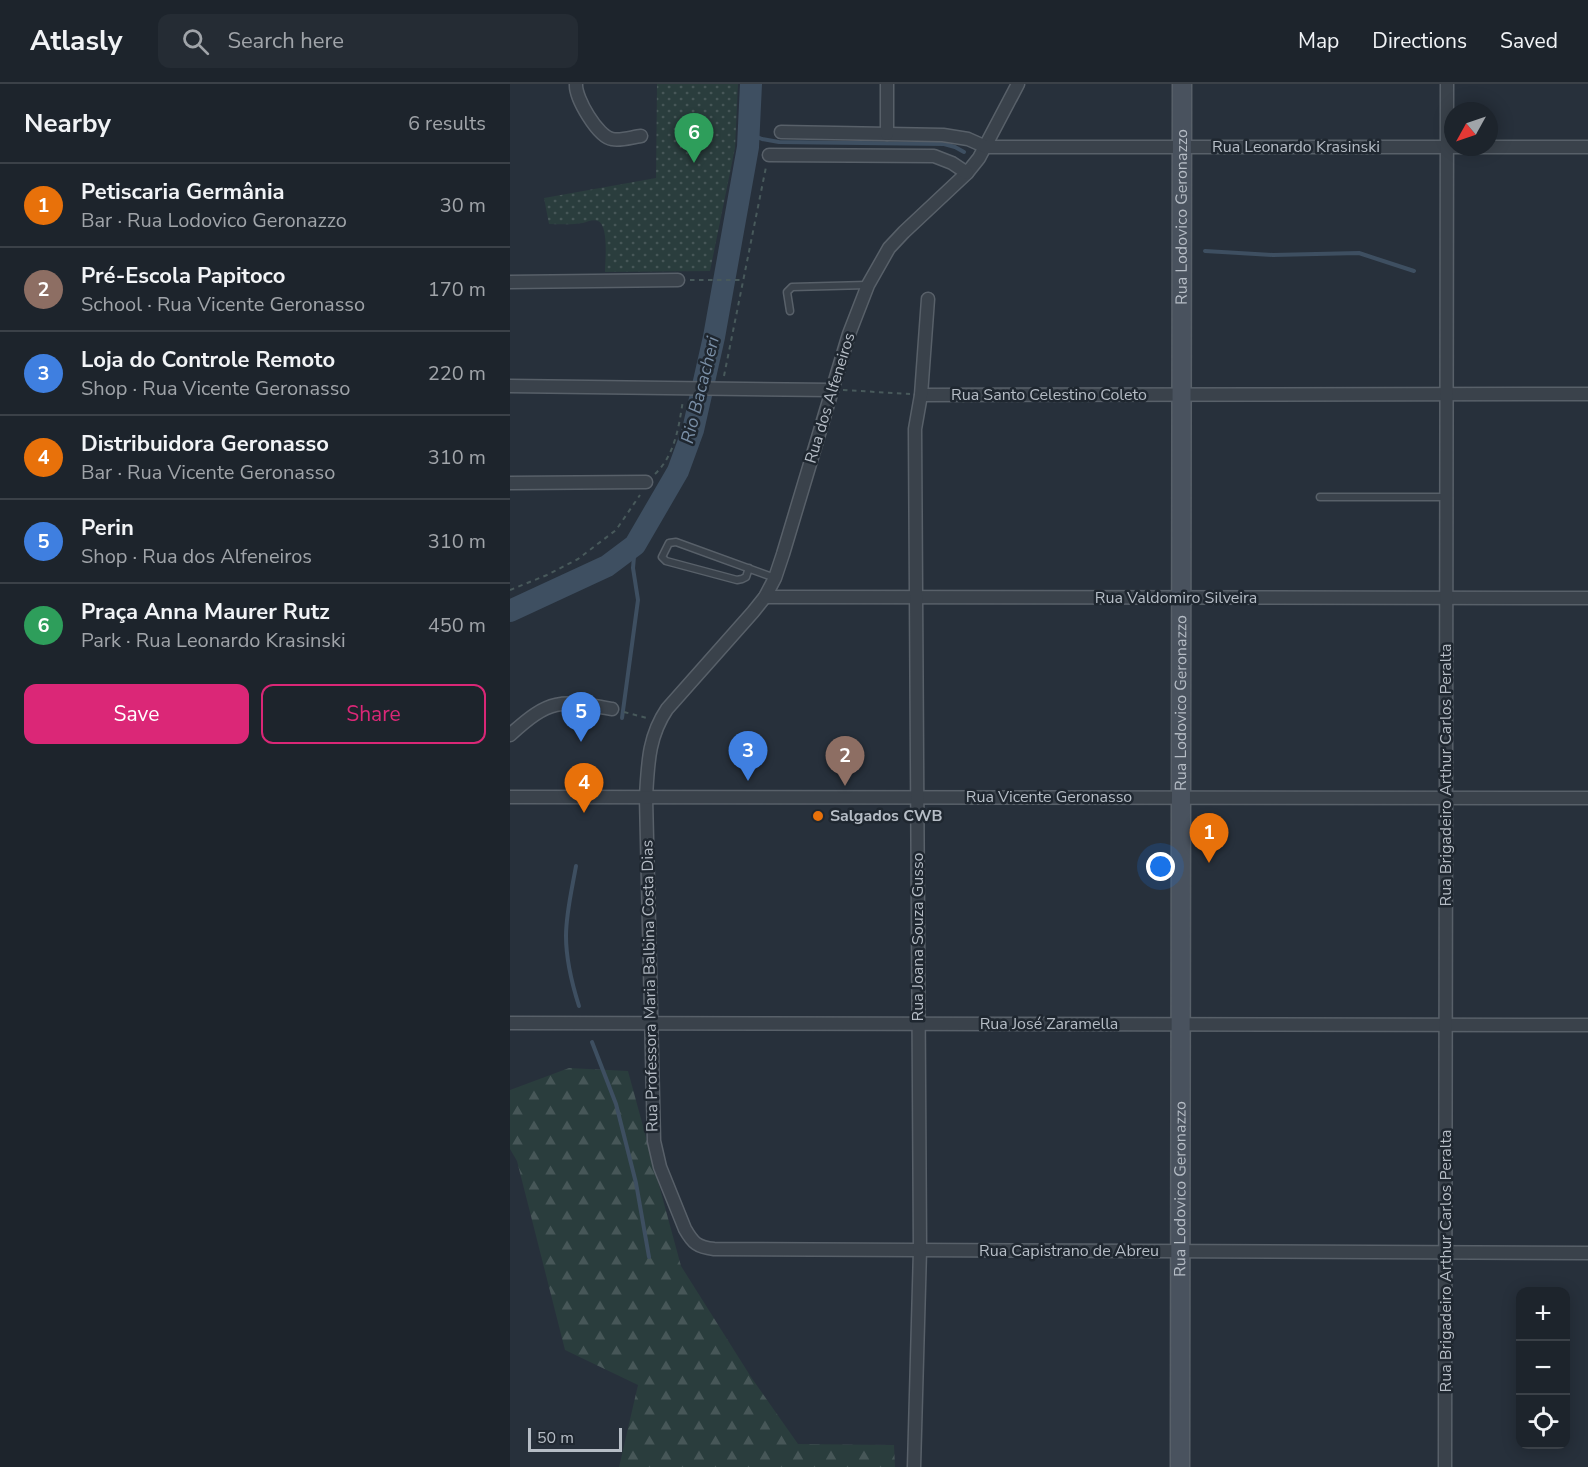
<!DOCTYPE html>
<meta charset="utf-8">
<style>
:root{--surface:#1d242c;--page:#252c34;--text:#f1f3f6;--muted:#a0a4a9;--line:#3b4148;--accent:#db2777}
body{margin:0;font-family:"Nunito Sans",sans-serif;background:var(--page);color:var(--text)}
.controls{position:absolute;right:18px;bottom:18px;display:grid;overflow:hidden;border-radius:12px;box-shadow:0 3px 15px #0003}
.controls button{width:54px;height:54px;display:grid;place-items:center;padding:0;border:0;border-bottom:2px solid var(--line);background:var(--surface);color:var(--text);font:30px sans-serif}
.compass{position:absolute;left:934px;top:18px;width:54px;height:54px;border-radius:50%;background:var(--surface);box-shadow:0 3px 15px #0003;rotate:230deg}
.scale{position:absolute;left:18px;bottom:15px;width:94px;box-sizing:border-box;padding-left:6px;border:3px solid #b6bdc6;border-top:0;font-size:16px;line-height:21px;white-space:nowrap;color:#b6bdc6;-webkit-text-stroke:4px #1f2730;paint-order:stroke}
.you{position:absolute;left:651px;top:783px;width:21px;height:21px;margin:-15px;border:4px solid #fff;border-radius:50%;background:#1a73e8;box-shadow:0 0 0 9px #1a73e833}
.badge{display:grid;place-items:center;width:39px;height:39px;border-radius:50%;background:var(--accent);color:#fff;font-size:20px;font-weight:700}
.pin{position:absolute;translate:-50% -50px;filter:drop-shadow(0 2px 3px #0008)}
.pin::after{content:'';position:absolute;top:32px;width:21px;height:18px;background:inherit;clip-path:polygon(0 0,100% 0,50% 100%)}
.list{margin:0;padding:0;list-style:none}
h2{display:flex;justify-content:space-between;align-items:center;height:78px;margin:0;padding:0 24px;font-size:26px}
h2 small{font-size:20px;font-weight:400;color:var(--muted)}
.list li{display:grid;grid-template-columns:39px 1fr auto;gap:18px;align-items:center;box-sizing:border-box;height:84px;padding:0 24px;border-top:2px solid var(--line)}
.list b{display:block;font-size:22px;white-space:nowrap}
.list p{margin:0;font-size:20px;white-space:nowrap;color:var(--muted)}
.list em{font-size:20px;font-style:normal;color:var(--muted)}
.actions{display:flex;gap:12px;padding:18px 24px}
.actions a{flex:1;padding:14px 0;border:2px solid var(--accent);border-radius:12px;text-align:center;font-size:21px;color:var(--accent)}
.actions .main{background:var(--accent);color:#fff}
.icon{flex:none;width:33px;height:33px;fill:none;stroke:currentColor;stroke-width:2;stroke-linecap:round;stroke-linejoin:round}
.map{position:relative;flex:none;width:1078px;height:1383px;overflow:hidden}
header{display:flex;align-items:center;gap:36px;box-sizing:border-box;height:84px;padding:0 30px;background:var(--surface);border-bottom:2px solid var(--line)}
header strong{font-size:28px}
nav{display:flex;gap:33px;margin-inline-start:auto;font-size:21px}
.search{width:420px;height:54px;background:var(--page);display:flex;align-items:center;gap:15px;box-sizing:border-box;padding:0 21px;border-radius:12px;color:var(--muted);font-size:22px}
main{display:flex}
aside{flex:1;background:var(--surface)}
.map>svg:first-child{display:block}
</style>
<header>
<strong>Atlasly</strong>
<div class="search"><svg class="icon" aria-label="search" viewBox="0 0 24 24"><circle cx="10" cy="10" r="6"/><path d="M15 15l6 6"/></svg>Search here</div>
<nav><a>Map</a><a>Directions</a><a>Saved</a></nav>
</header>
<main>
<aside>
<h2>Nearby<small>6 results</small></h2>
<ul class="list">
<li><span class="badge" style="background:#e8710a">1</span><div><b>Petiscaria Germânia</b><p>Bar · Rua Lodovico Geronazzo</p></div><em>30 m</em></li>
<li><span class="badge" style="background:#8d6e63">2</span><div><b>Pré-Escola Papitoco</b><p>School · Rua Vicente Geronasso</p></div><em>170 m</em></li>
<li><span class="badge" style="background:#3f7fe0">3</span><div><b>Loja do Controle Remoto</b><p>Shop · Rua Vicente Geronasso</p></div><em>220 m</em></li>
<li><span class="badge" style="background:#e8710a">4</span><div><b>Distribuidora Geronasso</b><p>Bar · Rua Vicente Geronasso</p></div><em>310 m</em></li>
<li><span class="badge" style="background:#3f7fe0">5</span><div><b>Perin</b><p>Shop · Rua dos Alfeneiros</p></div><em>310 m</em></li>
<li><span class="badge" style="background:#2e9e5b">6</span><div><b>Praça Anna Maurer Rutz</b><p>Park · Rua Leonardo Krasinski</p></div><em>450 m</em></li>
</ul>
<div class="actions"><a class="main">Save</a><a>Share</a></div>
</aside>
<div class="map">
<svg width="1078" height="1383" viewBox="0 0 1078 1383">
<defs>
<pattern id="forest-firs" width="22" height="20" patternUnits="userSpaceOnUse" patternTransform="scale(1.5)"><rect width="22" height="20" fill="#2a3d3d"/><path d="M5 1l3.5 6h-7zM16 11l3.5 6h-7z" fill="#475758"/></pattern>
<pattern id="park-dots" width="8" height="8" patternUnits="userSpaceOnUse" patternTransform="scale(1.5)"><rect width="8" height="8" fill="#2a3d3d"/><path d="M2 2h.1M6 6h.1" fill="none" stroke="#475758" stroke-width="1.8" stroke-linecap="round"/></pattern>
</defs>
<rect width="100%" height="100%" fill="#27303b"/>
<path fill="url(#forest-firs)" d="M59,984L118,987L171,1182L241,1293L288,1360L384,1361L385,1383H109L128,1301L55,1266L7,1077L0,1065V1006Z"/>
<path fill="url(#park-dots)" d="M147,0H228L225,64L200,187L95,188C95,177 99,142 88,137C83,135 77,138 73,139C62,141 50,140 39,140L34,114L146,94Z"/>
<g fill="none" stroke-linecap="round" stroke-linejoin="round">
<g stroke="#3e4f61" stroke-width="4">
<path d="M240,50L252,55L269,58L434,60L445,63L454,68"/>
<path d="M695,167L763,171L849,169L904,187"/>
<path d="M112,634L128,516L123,484L125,461"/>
<path d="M66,782C62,805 56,829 56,852C56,876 62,900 69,922"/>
<path d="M82,958L106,1020L126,1099L139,1173"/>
</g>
<path stroke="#3e4f61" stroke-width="22" d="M0,527L97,482L125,461L168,387L183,346L204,253L238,63L241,0"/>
<defs>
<g id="lane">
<path d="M280,227L277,208L282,203L357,201"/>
<path d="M810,413H936"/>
<path d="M239,484L236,493L232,495L227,496L156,477L152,473L159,459L166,458L265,494"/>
</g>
<g id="street">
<path d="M66,0C65,14 88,53 102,55C111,57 122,53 131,52"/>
<path d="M508,0L469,74L457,89L394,148L379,164L358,201L339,250L273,470L265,494L255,513L243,528L157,625C138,653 138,681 136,713L144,1057L150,1083L175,1145C183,1159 187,1163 204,1165L1078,1169"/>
<path d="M271,48L433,51L458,55L476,63H943"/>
<path d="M377,50V0"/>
<path d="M945,63H1078"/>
<path d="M259,71L424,72L442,79L457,89"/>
<path d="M0,198L168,196"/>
<path d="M0,302L322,306"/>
<path d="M411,311L1078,310"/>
<path d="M0,399L136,398"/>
<path d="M255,513L1078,514"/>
<path d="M0,651C40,614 50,616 102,625"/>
<path d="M0,713L1078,714"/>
<path d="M0,939L1078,941"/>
<path d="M404,1383L410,1166L405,345L411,311L418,215"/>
<path d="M935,1383L937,0"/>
</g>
<g id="secondary">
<path id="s1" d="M670,1383L672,0"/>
</g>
</defs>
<use href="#lane" stroke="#586069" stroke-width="9"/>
<use href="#street" stroke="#586069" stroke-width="15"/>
<use href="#secondary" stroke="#586069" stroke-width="21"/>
<g stroke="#48595b" stroke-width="2" stroke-dasharray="4.5 4.5" stroke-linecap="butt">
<path d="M180,196H233"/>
<path d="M214,292L256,83"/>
<path d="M333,306L400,310"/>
<path d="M145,390C165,371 169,342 173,316"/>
<path d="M0,506L37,491L68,475L106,446L130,411"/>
<path d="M114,628L137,634"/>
</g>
<use href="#lane" stroke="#3a424b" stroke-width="6"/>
<use href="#street" stroke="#3a424b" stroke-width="12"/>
<use href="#secondary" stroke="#49525e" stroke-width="18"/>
</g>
<circle fill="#e8710a" stroke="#1f2730" stroke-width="2" cx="308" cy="732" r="6"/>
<g text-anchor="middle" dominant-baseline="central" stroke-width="5" stroke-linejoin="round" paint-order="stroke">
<g font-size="16" fill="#b6bdc6" stroke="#1f2730">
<text x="786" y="63">Rua Leonardo Krasinski</text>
<text stroke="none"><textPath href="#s1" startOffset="1250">Rua Lodovico Geronazzo</textPath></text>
<text x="539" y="311">Rua Santo Celestino Coleto</text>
<text transform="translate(320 314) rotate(-73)">Rua dos Alfeneiros</text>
<text x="666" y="514">Rua Valdomiro Silveira</text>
<text stroke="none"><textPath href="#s1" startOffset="764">Rua Lodovico Geronazzo</textPath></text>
<text transform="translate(936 691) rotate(-90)">Rua Brigadeiro Arthur Carlos Peralta</text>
<text x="539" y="713">Rua Vicente Geronasso</text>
<text transform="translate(408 853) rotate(-90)">Rua Joana Souza Gusso</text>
<text transform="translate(140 902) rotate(-91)">Rua Professora Maria Balbina Costa Dias</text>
<text x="539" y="940">Rua José Zaramella</text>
<text stroke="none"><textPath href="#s1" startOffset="278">Rua Lodovico Geronazzo</textPath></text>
<text x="559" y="1167">Rua Capistrano de Abreu</text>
<text transform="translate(936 1177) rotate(-90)">Rua Brigadeiro Arthur Carlos Peralta</text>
</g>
<g font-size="16" font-weight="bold" fill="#b6bdc6" stroke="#1f2730" text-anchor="start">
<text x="320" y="732">Salgados CWB</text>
</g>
<g font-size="18" font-style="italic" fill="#7a8fa6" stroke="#1f2730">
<text transform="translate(190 306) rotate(-76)">Rio Bacacheri</text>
</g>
</g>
</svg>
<div class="controls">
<button>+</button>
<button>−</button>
<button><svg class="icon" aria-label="locate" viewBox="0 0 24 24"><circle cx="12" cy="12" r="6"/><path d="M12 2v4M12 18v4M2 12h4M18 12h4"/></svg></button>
</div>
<svg class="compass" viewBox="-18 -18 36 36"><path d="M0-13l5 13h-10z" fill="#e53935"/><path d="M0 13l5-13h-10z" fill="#a0a4a9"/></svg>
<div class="scale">50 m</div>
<div class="you"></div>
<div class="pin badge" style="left:699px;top:779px;background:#e8710a">1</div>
<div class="pin badge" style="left:335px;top:702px;background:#8d6e63">2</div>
<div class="pin badge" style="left:238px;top:697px;background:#3f7fe0">3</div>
<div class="pin badge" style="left:74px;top:729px;background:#e8710a">4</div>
<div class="pin badge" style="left:71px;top:658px;background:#3f7fe0">5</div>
<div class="pin badge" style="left:184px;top:79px;background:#2e9e5b">6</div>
</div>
</main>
